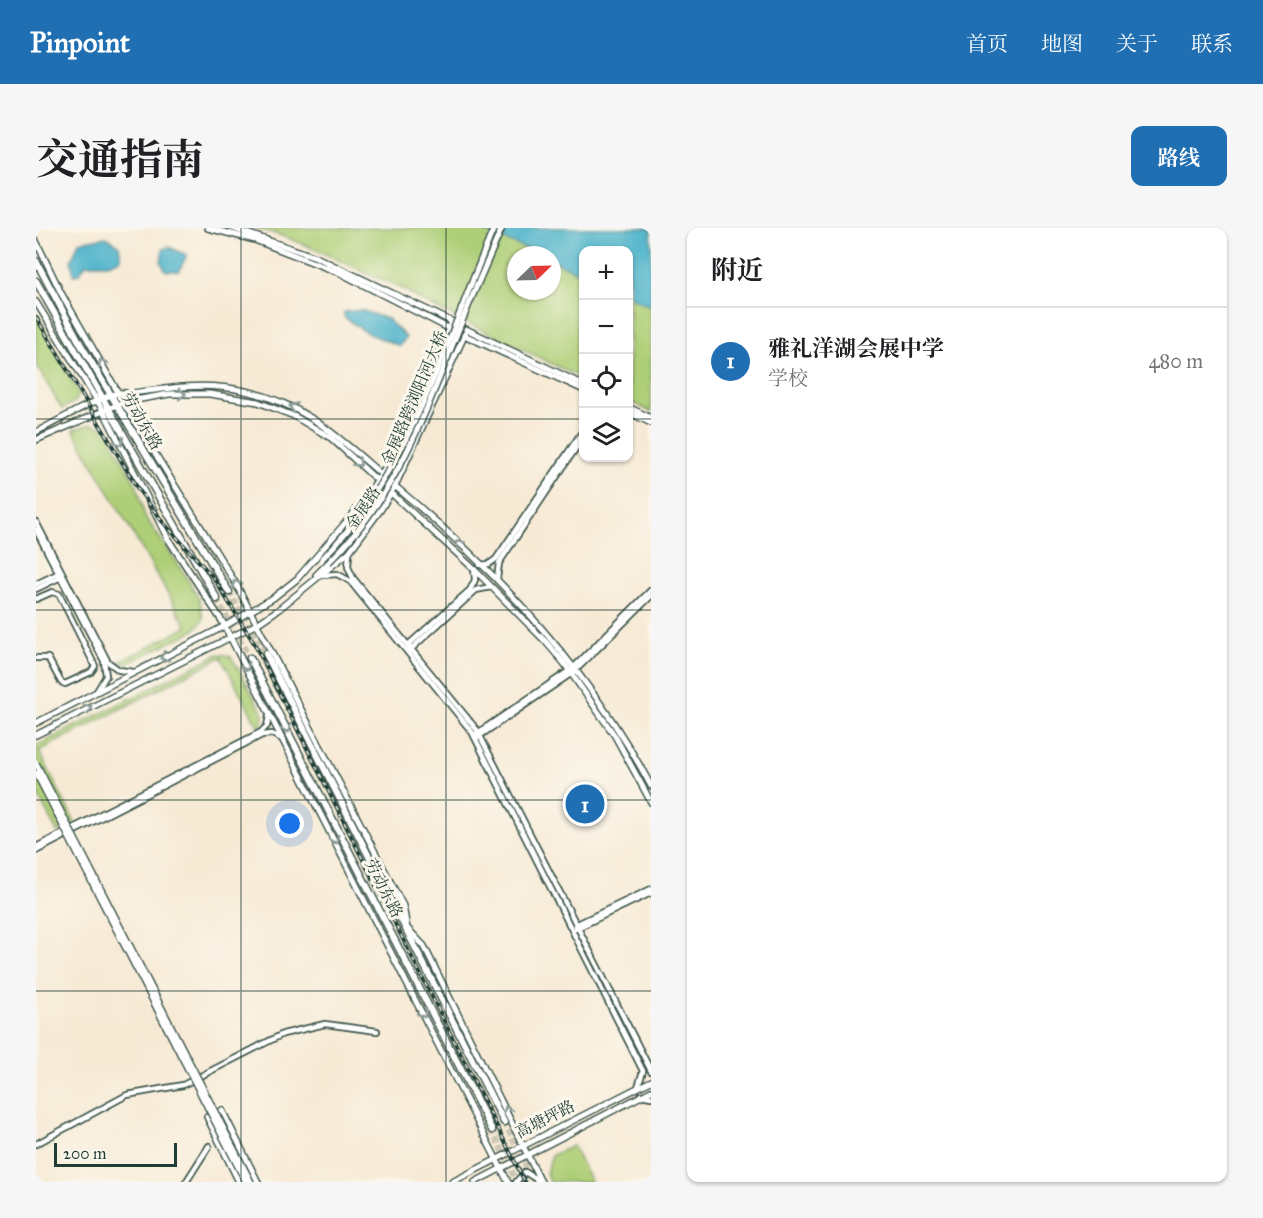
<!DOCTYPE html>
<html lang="zh">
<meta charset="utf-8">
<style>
:root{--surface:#fff;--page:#f6f6f6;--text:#202124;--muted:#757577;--line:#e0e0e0;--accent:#1f6fb2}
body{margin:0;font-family:"IM FELL Great Primer","Noto Serif SC",serif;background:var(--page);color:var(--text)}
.controls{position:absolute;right:18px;top:18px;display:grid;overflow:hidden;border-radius:12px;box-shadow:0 2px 4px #0004}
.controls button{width:54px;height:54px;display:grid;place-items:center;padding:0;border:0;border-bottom:2px solid var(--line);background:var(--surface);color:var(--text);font:30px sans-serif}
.compass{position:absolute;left:471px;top:18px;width:54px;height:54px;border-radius:50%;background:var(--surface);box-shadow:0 2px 4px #0004;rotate:67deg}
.scale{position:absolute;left:18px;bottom:15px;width:123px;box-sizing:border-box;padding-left:6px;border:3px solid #1f3d34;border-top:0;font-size:16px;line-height:21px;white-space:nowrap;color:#1f3d34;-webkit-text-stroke:4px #fbf7ec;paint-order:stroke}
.you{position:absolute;left:254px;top:596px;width:21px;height:21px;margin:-15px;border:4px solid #fff;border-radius:50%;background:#1a73e8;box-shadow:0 0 0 9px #1a73e833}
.badge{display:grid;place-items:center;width:39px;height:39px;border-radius:50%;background:var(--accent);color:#fff;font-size:20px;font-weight:700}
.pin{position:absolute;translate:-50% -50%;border:3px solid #fff;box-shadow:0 2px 6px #0006}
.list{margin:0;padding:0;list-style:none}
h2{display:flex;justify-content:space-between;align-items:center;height:78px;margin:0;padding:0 24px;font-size:26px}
h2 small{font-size:20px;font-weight:400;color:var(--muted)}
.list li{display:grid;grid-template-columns:39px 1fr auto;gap:18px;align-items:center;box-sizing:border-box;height:108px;padding:0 24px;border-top:2px solid var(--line)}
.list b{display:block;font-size:22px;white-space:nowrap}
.list p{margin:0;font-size:20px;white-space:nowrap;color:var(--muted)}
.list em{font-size:20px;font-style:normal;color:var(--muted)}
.icon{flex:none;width:33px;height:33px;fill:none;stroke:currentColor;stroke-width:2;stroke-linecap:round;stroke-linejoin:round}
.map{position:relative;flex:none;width:615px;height:954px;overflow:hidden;border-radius:12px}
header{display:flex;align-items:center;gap:36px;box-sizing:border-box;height:84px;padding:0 30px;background:var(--accent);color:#fff}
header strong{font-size:28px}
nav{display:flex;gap:33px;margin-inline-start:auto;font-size:21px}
.intro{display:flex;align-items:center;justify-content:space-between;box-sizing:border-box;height:144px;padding:0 36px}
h1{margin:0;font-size:42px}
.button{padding:15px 27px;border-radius:12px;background:var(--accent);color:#fff;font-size:21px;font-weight:700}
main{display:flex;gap:36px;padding:0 36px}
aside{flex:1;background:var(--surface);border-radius:12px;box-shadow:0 2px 4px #0004}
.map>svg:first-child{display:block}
</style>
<header>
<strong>Pinpoint</strong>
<nav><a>首页</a><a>地图</a><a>关于</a><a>联系</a></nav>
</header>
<div class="intro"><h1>交通指南</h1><a class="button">路线</a></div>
<main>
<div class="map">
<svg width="615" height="954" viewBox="0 0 615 954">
<rect width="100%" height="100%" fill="#fbf7ec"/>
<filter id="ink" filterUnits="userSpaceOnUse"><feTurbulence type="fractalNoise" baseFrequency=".0167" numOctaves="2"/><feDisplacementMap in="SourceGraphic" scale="12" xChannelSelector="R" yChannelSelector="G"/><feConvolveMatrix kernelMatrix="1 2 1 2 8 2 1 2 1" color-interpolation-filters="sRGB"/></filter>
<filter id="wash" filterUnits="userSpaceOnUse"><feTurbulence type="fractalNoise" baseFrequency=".008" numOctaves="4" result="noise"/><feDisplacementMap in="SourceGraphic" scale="24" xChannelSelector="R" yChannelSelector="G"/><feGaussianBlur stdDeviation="1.35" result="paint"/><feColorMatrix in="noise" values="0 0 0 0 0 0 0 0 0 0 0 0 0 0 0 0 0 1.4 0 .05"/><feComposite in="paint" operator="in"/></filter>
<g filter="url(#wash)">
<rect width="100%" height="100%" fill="#f7ead5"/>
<g fill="#aecf77" stroke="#668656" stroke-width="1.5">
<path d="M218,0H439L499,24L505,27H480V63H516V32L547,47V151L382,71C367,58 350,54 332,46C295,29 258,9 218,0Z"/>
<path d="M593,68L615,79V184L593,173Z"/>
<path d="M0,85L43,166L40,173L26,181L0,137Z"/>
<path d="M55,196L68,200L72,205L101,258L109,289L147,343L164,373L167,391L159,402L91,436L83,434L151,399L37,202Z"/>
<path d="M182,426L194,428L199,435L227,485L226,497L223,500L185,429L3,523L39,595L21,604L0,563V518Z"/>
<path d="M537,918L555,954H514L510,945L516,927Z"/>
</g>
<g fill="#4bb2ca" stroke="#35787f" stroke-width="1.5">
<path d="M440,0H615V79L593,68L592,22H548L547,47L516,32V27H505Z"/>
<path d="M70,9L83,17L85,31L72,36H50L43,46L38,47L35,33L43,14Z"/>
<path d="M133,19L151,27L143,43H130L125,34L127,21Z"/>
<path d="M325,82L351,91L370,109L364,118L331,105L308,89V84Z"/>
</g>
</g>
<g filter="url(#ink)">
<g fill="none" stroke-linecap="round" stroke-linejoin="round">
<g stroke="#ccc7b5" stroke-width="6" stroke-dasharray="6 3" stroke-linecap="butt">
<path d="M193,364L230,426"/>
<path d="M181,371L214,430"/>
<path d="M468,894L498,954"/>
<path d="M456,902L481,954"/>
</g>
<defs>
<g id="minor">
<path d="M0,294L72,434L83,442L98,444"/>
<path d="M0,302L68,433L70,448L61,463"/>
<path d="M313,325L312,339L317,350L441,502L615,843"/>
<path d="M444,337L453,336L460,331L548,201"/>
<path d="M287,347L301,346L314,353L436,504L607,843L602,859"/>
<path d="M461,351L463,335L548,208"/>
<path d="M0,356L23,345"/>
<path d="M0,361L25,349"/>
<path d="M0,371L16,364L23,366L59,438L55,444L29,456L25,454L12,430H0"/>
<path d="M372,417L434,362L439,352L438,341"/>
<path d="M374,422L440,362L455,359"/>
<path d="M440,506L537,440L615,362"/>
<path d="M442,509L539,443L615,368"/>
<path d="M0,619L225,504L231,498L233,488"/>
<path d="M0,623L226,507L236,506L246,511"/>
<path d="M539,697L615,661"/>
<path d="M539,701L615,665"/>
<path d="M605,867L615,869"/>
<path d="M0,916L91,867L147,857L247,806L289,796L341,803"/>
<path d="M150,954L173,918"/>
<path d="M480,954L489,944L505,954"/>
</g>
<g id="major">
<path d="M172,0L219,12L304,45L416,102"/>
<path d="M196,0L280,29L419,95"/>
<path d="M0,13L25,65L92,182L200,356L367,678L371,700L388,718L505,954"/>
<path d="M0,74L68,184L132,311L186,393L472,954"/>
<path d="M430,101L548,157"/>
<path d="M428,107L548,162"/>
<path d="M592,179L615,190"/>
<path d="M592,184L615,195"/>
<path d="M0,204C26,191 54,173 82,165C87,164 92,166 96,165C134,160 170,154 209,163C275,177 311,218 360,259C461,343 553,441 615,558"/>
<path d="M0,212L88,174L133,166H174L222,174L258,188L295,210L438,341L509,413L528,435L579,508L615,574"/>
<path d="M280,347L292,335"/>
<path d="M0,495L189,398L237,370L261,351L317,286L346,246L416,94"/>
<path d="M0,507L221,396L243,381L313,324L345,281L359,258L431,102"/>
<path d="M186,882L222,954"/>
<path d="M171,889L203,954"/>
<path d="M416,954L615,853"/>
<path d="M439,954L615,863"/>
</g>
<g id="highway">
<path d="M0,33L45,117L193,364"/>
<path d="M0,53L181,371"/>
<path d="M230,426L468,894"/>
<path d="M214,430L456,902"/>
</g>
</defs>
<use href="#minor" stroke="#3f574c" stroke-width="8"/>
<use href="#major" stroke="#3f574c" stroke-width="8"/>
<use href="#highway" stroke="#3f574c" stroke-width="9"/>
<use href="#minor" stroke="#fff" stroke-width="4.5"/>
<use href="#major" stroke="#fff" stroke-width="5"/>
<use href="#highway" stroke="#fff" stroke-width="6"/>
<defs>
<path id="rail" d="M0,89L102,261L125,292L177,349L218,415L489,954"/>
</defs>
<use href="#rail" stroke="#1f3d34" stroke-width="4"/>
<use href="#rail" stroke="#fbf7ec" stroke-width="1.5" stroke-dasharray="4.5" stroke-linecap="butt"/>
<defs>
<g id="major-bridge">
<path d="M286,331C375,241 409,114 458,0"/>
<path d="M292,335C362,267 390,182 426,93C439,62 452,31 466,0"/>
<path d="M0,535L215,954"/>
<path d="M0,545L210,954"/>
</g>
</defs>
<use href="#major-bridge" stroke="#3f574c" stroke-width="8" stroke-linecap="butt"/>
<use href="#major-bridge" stroke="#fff" stroke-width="5"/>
</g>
<defs><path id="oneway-chevron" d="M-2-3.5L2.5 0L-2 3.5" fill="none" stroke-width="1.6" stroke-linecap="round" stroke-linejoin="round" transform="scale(1.5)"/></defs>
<g stroke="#8f9e9a">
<use href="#oneway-chevron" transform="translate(66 135) rotate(-119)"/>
<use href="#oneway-chevron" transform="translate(146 166)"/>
<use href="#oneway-chevron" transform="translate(257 179) rotate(-158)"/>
<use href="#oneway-chevron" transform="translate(84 214) rotate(61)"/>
<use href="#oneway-chevron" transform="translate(322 235) rotate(42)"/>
<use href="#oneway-chevron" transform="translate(423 316) rotate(-136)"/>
<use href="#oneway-chevron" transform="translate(200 356) rotate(-120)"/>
<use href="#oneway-chevron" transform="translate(128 429) rotate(153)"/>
<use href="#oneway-chevron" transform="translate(210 439) rotate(63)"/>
<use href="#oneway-chevron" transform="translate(52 480) rotate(-27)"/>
<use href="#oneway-chevron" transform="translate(251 501) rotate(62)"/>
<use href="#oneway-chevron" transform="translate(299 612) rotate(64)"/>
<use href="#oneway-chevron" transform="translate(387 786) rotate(63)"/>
<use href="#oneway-chevron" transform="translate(471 882) rotate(-117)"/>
</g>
</g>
<path fill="none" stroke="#1f3d34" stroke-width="1.5" stroke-opacity="0.55" d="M205,0V954M410,0V954M0,191H548M592,191H615M0,382H615M0,572H615M0,763H615"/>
<g text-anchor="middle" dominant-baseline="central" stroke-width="6" stroke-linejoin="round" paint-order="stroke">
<g font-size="16" fill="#1f3d34" stroke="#fbf7ec">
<text transform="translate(378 170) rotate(-67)">金展路跨浏阳河大桥</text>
<text transform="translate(106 193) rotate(60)">劳动东路</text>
<text transform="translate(327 280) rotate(-56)">金展路</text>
<text transform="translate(348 660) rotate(63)">劳动东路</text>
<text transform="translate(509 891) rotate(-27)">高塘坪路</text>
</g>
</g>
</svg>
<div class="controls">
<button>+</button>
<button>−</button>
<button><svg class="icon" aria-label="locate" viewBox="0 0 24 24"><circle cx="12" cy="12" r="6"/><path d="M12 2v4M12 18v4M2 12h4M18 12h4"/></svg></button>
<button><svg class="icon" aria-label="layers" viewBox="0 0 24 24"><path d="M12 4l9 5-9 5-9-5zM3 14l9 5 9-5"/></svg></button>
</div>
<svg class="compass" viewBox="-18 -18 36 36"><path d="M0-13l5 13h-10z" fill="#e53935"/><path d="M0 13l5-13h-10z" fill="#757577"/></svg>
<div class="scale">200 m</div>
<div class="you"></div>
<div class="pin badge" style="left:549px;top:576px">1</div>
</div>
<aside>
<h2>附近<small></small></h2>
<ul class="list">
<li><span class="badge">1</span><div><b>雅礼洋湖会展中学</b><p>学校</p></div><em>480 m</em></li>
</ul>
</aside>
</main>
